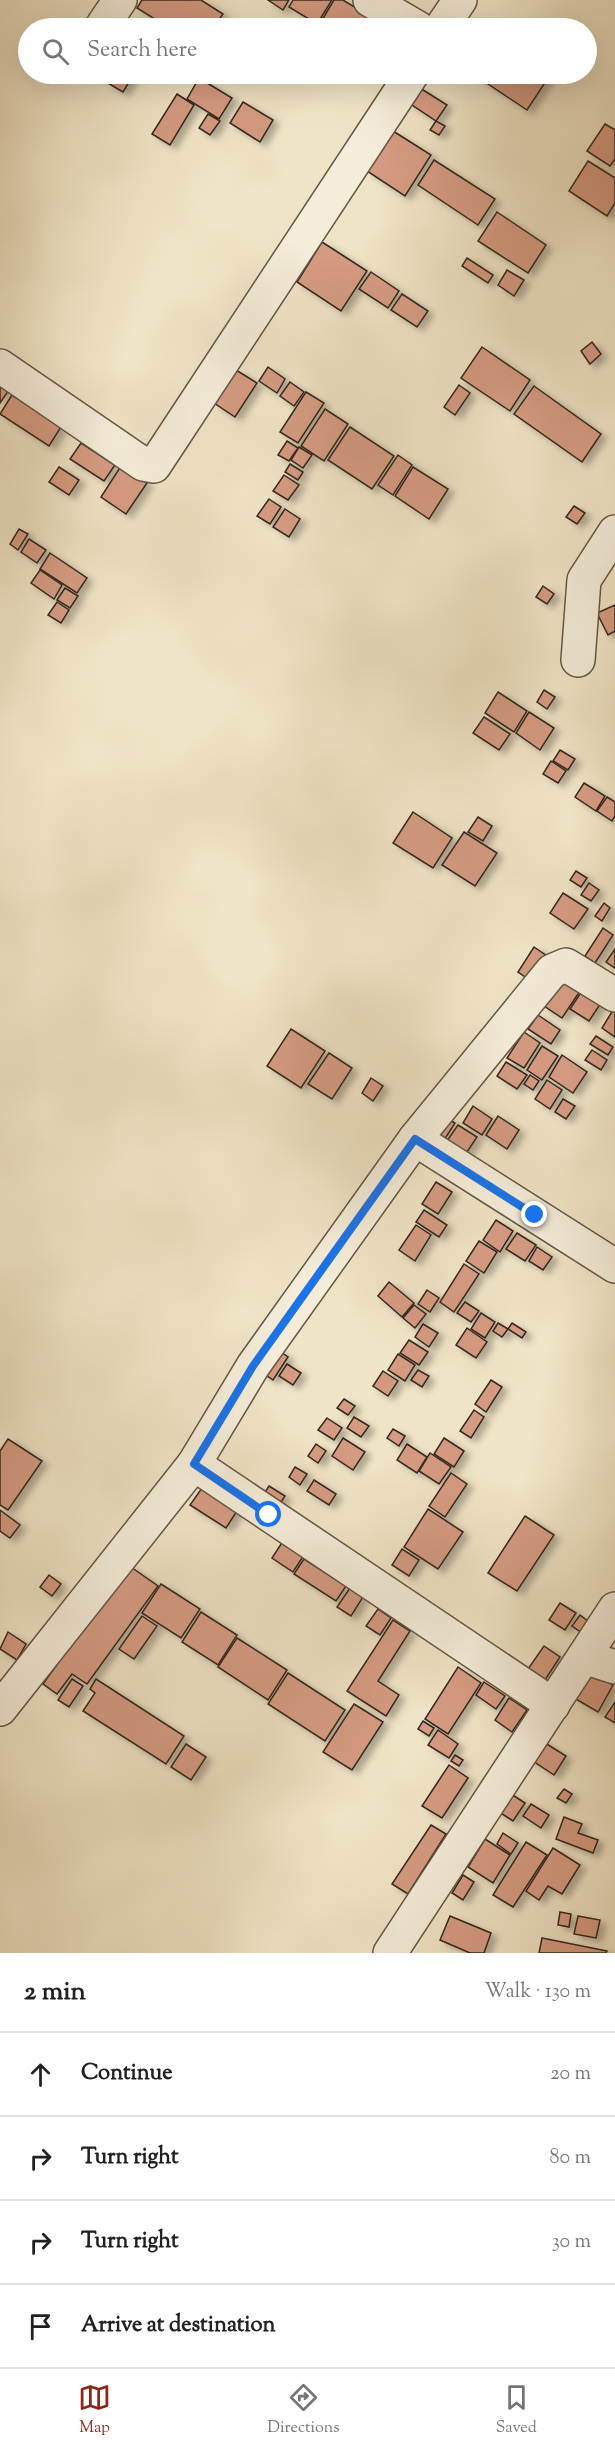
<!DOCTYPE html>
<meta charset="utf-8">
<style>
:root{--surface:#fff;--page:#f6f6f6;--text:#202124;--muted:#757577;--line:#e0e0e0;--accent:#8f2418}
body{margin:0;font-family:"Sorts Mill Goudy",serif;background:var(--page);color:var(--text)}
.stop{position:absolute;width:18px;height:18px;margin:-14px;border:4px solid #1a73e8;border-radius:50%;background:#fff}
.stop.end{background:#1a73e8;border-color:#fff;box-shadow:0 2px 6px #0008}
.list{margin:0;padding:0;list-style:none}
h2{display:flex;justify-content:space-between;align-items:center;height:78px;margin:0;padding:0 24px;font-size:26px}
h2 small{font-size:20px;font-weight:400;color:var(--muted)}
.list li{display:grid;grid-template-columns:39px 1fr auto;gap:18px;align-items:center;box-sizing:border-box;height:84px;padding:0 24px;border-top:2px solid var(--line)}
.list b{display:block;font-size:22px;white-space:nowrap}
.list em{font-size:20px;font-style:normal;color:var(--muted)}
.icon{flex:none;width:33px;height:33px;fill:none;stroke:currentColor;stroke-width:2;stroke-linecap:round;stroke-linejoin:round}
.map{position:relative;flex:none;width:615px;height:1953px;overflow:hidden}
.search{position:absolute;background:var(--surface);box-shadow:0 6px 24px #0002;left:18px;right:18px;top:18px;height:66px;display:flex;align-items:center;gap:15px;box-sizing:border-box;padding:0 21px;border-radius:33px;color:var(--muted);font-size:22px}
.sheet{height:414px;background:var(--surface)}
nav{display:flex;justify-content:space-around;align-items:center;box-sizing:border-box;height:84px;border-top:2px solid var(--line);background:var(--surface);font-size:16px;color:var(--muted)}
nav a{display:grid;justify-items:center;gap:3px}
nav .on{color:var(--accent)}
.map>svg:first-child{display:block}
</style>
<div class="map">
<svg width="615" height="1953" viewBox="0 0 615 1953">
<defs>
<filter id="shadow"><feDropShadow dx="6" dy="4" stdDeviation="3" flood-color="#0004"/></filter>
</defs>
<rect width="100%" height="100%" fill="#f0e4c6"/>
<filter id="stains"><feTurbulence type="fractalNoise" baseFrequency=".00333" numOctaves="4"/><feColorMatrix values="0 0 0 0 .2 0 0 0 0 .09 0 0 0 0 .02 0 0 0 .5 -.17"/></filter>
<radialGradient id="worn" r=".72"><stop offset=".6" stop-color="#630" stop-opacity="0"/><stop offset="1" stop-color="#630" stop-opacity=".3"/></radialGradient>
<g fill="#d59b82" stroke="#34281d" stroke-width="1.5" filter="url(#shadow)">
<path d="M142,0H201L223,14L213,28H169L137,8Z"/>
<path d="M268,0H289L283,10Z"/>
<path d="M293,0H332L317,24L289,7Z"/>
<path d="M334,0H343L389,28H325L319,25Z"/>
<path d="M145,19L161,28H139Z"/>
<path d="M112,74H134L123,92L106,82Z"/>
<path d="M473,74H541L548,78L527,110Z"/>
<path d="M199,78L232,98L219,119L187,99Z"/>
<path d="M420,88L447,105L436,121L409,103Z"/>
<path d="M177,94L194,105L170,145L152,134Z"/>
<path d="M243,102L273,120L260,142L230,123Z"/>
<path d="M208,114L220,121L210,135L199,128Z"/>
<path d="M436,121L445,126L439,135L430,130Z"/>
<path d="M605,124L615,130V159L610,166L587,151Z"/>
<path d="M393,131L431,155L405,196L367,171Z"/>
<path d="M434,160L495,199L478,225L418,185Z"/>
<path d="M588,161L615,178V203L607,216L569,191Z"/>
<path d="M497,212L546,245L528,273L478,241Z"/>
<path d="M322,242L367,271L341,311L297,282Z"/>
<path d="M467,258L493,275L488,283L462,266Z"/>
<path d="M507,270L524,280L514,296L498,285Z"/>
<path d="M371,272L399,291L388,308L359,289Z"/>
<path d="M402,294L428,311L417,327L391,310Z"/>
<path d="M592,342L601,354L590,364L581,351Z"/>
<path d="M482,347L530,380L510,411L461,378Z"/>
<path d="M268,367L285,379L277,393L259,381Z"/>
<path d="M236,370L257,383L235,417L214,403Z"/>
<path d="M290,382L304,392L294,406L280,396Z"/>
<path d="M0,384L9,390L0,403Z"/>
<path d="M459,385L470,393L455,415L444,407Z"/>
<path d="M534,386L601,434L582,462L514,414Z"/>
<path d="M306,392L324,403L298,443L280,432Z"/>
<path d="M12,395L61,427L49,446L0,414Z"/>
<path d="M325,409L348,424L324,461L301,446Z"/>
<path d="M350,427L394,456L372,489L328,460Z"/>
<path d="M287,441L298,448L289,461L278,455Z"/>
<path d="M81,443L115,465L104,481L70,459Z"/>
<path d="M299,447L312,455L303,468L291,460Z"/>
<path d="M398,455L412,465L393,495L378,485Z"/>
<path d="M290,464L303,472L298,480L285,472Z"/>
<path d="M121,466L147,483L126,514L101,497Z"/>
<path d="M59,467L79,480L69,495L49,482Z"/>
<path d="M413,467L448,489L429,519L395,496Z"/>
<path d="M284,475L299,485L288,500L273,491Z"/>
<path d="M269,499L281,507L270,524L257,516Z"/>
<path d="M574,506L585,513L577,524L566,517Z"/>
<path d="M285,509L300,519L289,537L273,527Z"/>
<path d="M19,529L28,534L18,550L10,544Z"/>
<path d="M29,539L46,550L37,563L21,552Z"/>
<path d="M50,553L87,578L77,593L40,569Z"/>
<path d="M40,570L62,585L54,599L31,583Z"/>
<path d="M543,586L554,594L547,604L536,597Z"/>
<path d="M65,588L78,596L70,608L57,600Z"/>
<path d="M57,602L69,610L61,623L48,615Z"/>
<path d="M615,605V631L608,635L597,613Z"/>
<path d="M544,690L555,697L547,709L537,702Z"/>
<path d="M498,692L527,711L514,732L485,713Z"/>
<path d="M529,712L554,728L540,750L516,733Z"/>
<path d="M484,717L510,734L499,750L473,733Z"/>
<path d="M560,750L575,759L568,770L553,761Z"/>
<path d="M551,761L566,771L558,783L543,774Z"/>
<path d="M584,783L605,796L596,811L575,797Z"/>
<path d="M607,797L615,802V816L612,821L597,811Z"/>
<path d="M413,812L452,838L433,868L393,843Z"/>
<path d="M478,817L492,826L483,841L468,832Z"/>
<path d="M464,832L497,853L475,886L442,865Z"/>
<path d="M576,871L587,878L581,887L570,880Z"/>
<path d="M589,883L599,890L591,901L581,895Z"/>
<path d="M563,893L588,909L574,929L550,913Z"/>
<path d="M604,903L610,908L602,921L595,916Z"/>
<path d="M603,928L613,935L595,963L585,956Z"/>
<path d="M534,947L550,958L534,983L518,972Z"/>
<path d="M615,949V968L606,962Z"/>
<path d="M561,979L580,991L562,1018L544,1006Z"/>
<path d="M582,991L601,1003L589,1021L570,1009Z"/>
<path d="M613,1010L615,1011V1037L602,1028Z"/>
<path d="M538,1015L560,1030L551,1044L528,1029Z"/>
<path d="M291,1029L325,1051L301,1088L267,1066Z"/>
<path d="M524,1032L540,1043L524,1068L507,1058Z"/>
<path d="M596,1036L613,1047L608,1055L590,1044Z"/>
<path d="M542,1046L558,1056L542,1080L527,1070Z"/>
<path d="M592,1050L607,1060L601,1070L585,1060Z"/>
<path d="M329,1053L352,1068L332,1099L308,1084Z"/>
<path d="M562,1055L587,1072L573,1093L549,1077Z"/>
<path d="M506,1062L527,1075L517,1089L497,1076Z"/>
<path d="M530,1075L539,1081L533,1090L524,1084Z"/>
<path d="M371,1078L383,1086L373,1101L362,1093Z"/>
<path d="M547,1080L562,1090L550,1109L535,1099Z"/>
<path d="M563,1099L575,1106L566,1119L555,1112Z"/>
<path d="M473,1106L492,1119L482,1135L463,1123Z"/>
<path d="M498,1116L519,1130L507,1149L486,1135Z"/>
<path d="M448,1119L455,1123L441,1145L434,1141Z"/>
<path d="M458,1125L477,1137L459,1164L440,1151Z"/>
<path d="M436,1182L452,1192L438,1214L422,1204Z"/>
<path d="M424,1210L447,1225L439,1237L416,1222Z"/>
<path d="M496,1220L513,1231L500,1252L483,1240Z"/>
<path d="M416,1225L431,1235L415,1261L399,1250Z"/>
<path d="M517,1233L536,1245L525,1261L506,1249Z"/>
<path d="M479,1241L497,1252L484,1273L466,1261Z"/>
<path d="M537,1247L552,1257L543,1270L529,1261Z"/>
<path d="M464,1264L479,1274L454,1312L440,1302Z"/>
<path d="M389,1282L414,1303L402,1317L378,1296Z"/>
<path d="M427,1290L439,1298L430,1312L418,1304Z"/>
<path d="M465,1302L479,1311L471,1322L457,1313Z"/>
<path d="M414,1305L426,1314L415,1328L403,1318Z"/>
<path d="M481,1313L495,1322L485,1338L471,1329Z"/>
<path d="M498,1323L508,1329L502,1337L493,1331Z"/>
<path d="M512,1323L526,1332L522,1338L508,1329Z"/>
<path d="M423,1324L438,1333L429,1347L415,1337Z"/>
<path d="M467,1328L487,1342L476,1358L456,1345Z"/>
<path d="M409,1340L428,1352L419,1365L400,1353Z"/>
<path d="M275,1348L288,1357L273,1380L260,1371Z"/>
<path d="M398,1354L415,1365L405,1381L388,1370Z"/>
<path d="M287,1364L301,1373L293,1385L279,1376Z"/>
<path d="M418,1370L429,1376L422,1387L411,1380Z"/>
<path d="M383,1371L398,1381L388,1396L373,1386Z"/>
<path d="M491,1380L502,1387L486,1412L475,1404Z"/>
<path d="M344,1399L355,1406L348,1415L337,1408Z"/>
<path d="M474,1410L484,1417L471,1438L460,1431Z"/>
<path d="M354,1417L369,1426L361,1437L347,1428Z"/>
<path d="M327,1418L342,1428L334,1440L318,1430Z"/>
<path d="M393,1429L405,1436L399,1446L387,1438Z"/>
<path d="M343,1438L365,1452L353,1470L332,1456Z"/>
<path d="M444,1438L464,1451L454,1467L434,1454Z"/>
<path d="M8,1439L42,1461L8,1510L0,1505V1451Z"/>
<path d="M316,1444L326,1451L318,1463L308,1456Z"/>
<path d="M407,1444L427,1457L417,1473L397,1460Z"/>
<path d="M430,1453L451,1467L439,1484L419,1471Z"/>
<path d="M295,1467L307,1474L300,1485L289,1477Z"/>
<path d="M451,1473L467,1484L445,1517L429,1506Z"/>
<path d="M314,1480L336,1494L329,1505L307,1491Z"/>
<path d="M269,1486L285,1496L275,1511L259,1501Z"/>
<path d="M202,1488L237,1511L226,1528L190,1505Z"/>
<path d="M428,1509L463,1532L438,1569L404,1547Z"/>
<path d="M0,1510L20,1525L10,1538L0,1531Z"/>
<path d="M525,1516L554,1535L517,1591L488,1573Z"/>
<path d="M283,1541L304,1555L293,1572L272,1558Z"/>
<path d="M402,1549L419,1560L409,1576L392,1565Z"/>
<path d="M304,1559L346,1586L336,1601L294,1574Z"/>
<path d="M128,1565L158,1586L87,1684L72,1674L57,1694L43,1684Z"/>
<path d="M49,1575L61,1584L52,1596L40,1587Z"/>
<path d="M161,1584L200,1609L181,1638L142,1613Z"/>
<path d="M350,1588L363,1597L351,1616L337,1607Z"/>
<path d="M560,1603L576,1613L565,1630L549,1620Z"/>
<path d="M378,1609L391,1618L380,1635L366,1626Z"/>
<path d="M201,1612L237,1635L218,1665L182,1642Z"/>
<path d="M580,1615L589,1622L582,1633L572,1626Z"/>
<path d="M142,1616L157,1626L134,1659L119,1649Z"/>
<path d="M393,1620L410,1631L378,1681L399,1695L386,1716L347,1691Z"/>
<path d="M8,1632L26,1644L17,1660L0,1649Z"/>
<path d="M237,1638L287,1670L268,1700L218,1667Z"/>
<path d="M544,1646L560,1657L545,1680L528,1669Z"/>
<path d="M458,1667L481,1683L448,1734L425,1719Z"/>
<path d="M589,1672L613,1685L598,1712L574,1698Z"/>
<path d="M288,1673L345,1710L325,1741L268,1704Z"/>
<path d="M72,1679L83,1686L69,1707L58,1700Z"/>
<path d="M96,1679L184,1736L166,1764L83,1711L95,1693L90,1689Z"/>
<path d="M484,1682L505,1696L496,1709L476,1695Z"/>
<path d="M509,1698L527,1710L512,1732L495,1720Z"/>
<path d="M615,1702V1723L605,1717Z"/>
<path d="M354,1704L383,1722L352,1770L323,1752Z"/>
<path d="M423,1721L434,1728L429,1736L418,1729Z"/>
<path d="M438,1730L458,1744L449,1758L428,1745Z"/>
<path d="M542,1741L566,1756L554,1775L530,1759Z"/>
<path d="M186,1744L206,1757L191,1780L171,1767Z"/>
<path d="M455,1755L463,1760L459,1766L451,1761Z"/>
<path d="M449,1765L468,1778L442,1818L422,1806Z"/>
<path d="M564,1789L572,1794L566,1803L557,1798Z"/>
<path d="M508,1792L525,1803L513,1821L496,1810Z"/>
<path d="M531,1804L549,1815L541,1828L523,1816Z"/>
<path d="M564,1817L582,1824L578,1833L598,1840L593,1853L556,1839Z"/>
<path d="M431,1825L446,1834L408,1894L392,1884Z"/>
<path d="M503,1833L518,1843L511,1854L497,1844Z"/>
<path d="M485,1839L510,1855L493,1883L468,1867Z"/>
<path d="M526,1842L547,1855L513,1907L493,1895Z"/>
<path d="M553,1848L580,1865L562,1894L548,1886L539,1900L526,1891Z"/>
<path d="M463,1875L474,1882L463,1900L452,1893Z"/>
<path d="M560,1912L571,1914L569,1927L558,1925Z"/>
<path d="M450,1916L491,1933L484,1953H470L440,1940Z"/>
<path d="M578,1916L600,1920L596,1938L574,1934Z"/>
<path d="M542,1938L607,1951L606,1953H539Z"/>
</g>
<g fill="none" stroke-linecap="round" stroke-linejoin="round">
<defs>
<g id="minor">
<path d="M370,0L418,28"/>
<path d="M103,25L120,0"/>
<path d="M441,28L460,0"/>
<path d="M0,366L143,464L154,466L412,74"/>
<path d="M578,660L584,580L615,532"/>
<path d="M615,995L566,965L552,971L415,1139L615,1266"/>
<path d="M194,1464L553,1705"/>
<path d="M584,1657L615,1667"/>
<path d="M0,1709L194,1464L253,1366L415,1139"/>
<path d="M390,1953L615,1609"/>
</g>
</defs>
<use href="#minor" stroke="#635747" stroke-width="36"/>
<use href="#minor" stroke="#f5edda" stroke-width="33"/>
</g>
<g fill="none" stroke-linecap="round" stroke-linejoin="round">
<path stroke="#1a73e8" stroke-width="8" d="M269,1515L194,1464L253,1366L415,1139L535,1215"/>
</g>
<rect width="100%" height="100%" filter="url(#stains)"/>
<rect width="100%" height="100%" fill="url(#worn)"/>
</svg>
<div class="stop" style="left:269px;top:1515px"></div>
<div class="stop end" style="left:535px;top:1215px"></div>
<div class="search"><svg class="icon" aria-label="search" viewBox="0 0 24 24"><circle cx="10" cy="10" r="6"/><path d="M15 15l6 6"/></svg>Search here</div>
</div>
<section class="sheet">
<h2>2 min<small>Walk · 130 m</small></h2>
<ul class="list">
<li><svg class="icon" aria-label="ahead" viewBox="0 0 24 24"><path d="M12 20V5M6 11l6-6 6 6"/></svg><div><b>Continue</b></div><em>20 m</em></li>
<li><svg class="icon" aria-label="right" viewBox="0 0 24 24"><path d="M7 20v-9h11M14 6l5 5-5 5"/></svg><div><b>Turn right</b></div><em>80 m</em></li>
<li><svg class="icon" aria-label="right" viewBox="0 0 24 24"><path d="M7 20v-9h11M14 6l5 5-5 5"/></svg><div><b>Turn right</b></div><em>30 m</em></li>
<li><svg class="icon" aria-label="arrive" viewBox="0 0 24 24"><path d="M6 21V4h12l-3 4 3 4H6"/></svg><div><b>Arrive at destination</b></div></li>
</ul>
</section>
<nav>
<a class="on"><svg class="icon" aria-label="map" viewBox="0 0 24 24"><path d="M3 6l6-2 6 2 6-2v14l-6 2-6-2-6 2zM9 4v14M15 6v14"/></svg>Map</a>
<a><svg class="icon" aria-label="directions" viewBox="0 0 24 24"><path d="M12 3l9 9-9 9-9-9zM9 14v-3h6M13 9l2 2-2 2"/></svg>Directions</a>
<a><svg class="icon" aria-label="saved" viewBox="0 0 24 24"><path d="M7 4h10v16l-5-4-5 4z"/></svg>Saved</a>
</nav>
